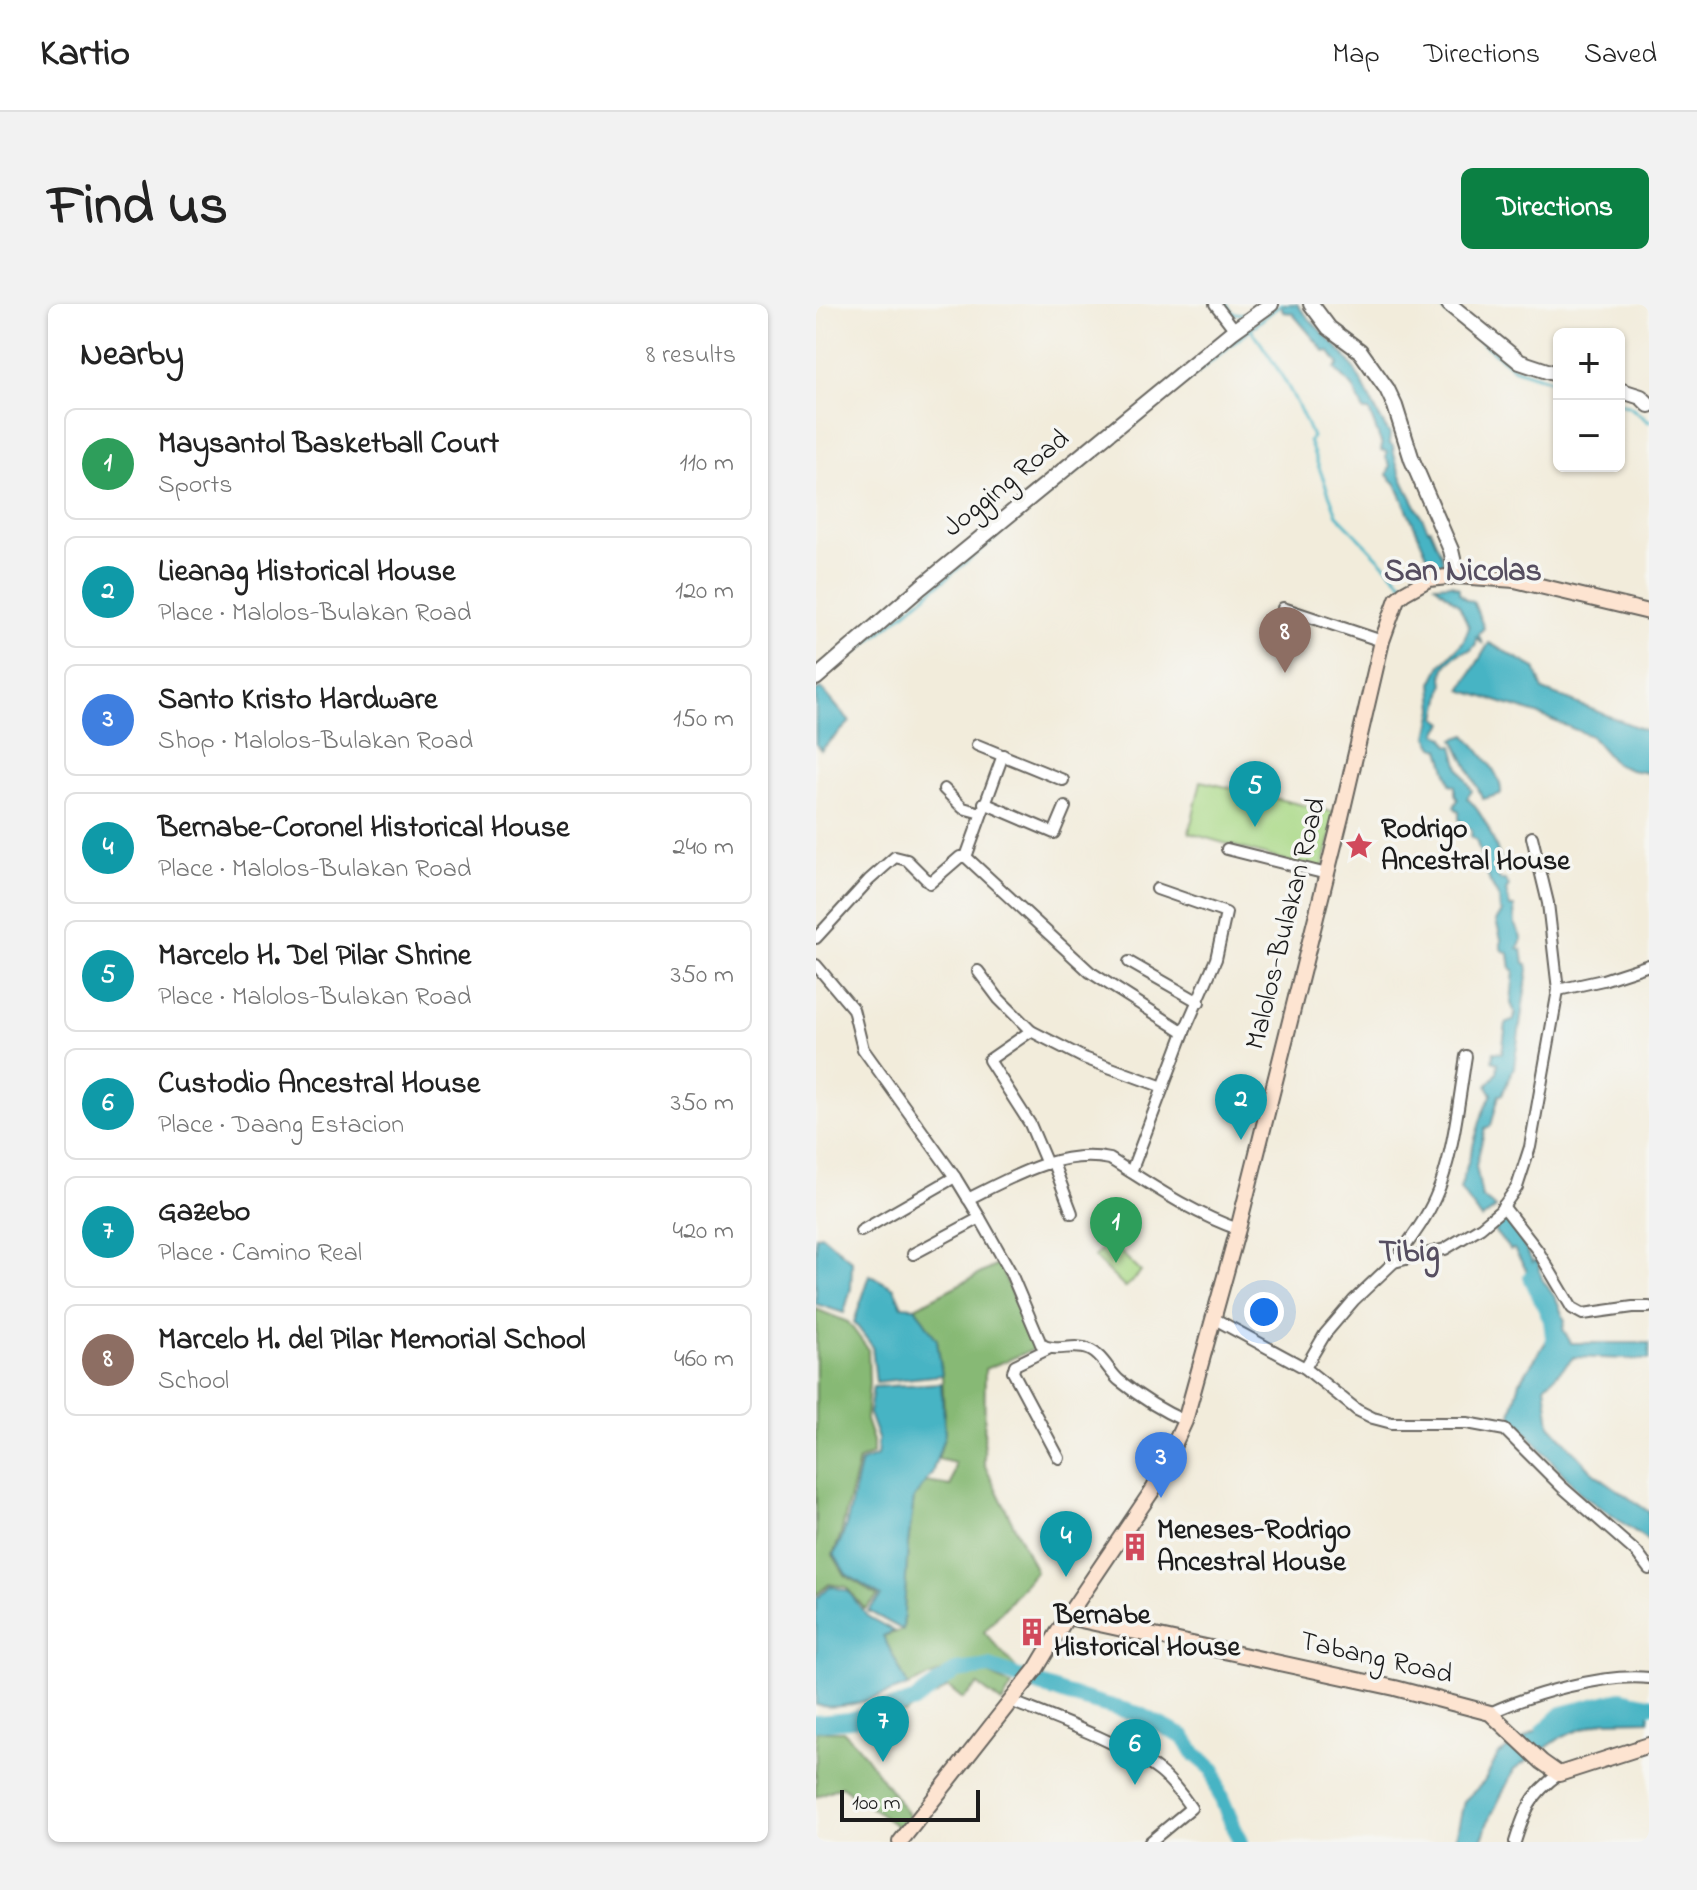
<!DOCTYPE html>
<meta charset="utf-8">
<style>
:root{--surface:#fff;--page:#f2f2f2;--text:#222;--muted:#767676;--line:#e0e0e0;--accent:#0b8043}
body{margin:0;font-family:"Indie Flower",sans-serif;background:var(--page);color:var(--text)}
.controls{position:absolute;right:24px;top:24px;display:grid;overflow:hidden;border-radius:12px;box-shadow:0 2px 6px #0004}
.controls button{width:72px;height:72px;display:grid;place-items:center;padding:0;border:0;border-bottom:2px solid var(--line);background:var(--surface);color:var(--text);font:40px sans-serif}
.scale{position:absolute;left:24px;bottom:20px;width:140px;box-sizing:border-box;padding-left:8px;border:4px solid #1c1c1c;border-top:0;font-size:22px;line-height:28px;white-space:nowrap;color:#1c1c1c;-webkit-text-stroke:6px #f6f6f2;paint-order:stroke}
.you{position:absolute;left:448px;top:1008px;width:28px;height:28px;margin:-20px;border:6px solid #fff;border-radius:50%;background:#1a73e8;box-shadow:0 0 0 12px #1a73e833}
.badge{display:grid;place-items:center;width:52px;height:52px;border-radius:50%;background:var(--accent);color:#fff;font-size:26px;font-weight:700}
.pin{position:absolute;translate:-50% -66px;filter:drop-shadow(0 2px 4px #0008)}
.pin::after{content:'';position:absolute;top:42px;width:28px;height:24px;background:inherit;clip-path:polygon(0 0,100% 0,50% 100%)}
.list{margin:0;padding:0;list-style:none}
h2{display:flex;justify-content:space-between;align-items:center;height:104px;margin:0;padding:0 32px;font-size:34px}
h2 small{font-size:26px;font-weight:400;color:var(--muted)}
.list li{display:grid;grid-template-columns:52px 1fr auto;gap:24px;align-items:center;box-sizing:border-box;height:112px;margin:0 16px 16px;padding:0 16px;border:2px solid var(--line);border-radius:12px}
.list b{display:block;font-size:30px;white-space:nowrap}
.list p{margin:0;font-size:26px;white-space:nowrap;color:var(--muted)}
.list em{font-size:26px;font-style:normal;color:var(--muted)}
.map{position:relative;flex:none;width:833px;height:1538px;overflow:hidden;border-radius:12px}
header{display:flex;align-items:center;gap:48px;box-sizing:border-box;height:112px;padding:0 40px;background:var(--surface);border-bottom:2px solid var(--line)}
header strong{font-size:38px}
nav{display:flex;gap:44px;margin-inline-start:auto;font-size:28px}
.intro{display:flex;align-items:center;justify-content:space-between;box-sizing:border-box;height:192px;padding:0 48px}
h1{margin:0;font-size:56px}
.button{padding:20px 36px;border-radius:12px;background:var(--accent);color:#fff;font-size:28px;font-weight:700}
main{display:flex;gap:48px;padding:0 48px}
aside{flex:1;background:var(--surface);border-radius:12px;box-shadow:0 2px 6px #0004}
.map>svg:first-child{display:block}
</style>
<header>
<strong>Kartio</strong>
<nav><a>Map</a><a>Directions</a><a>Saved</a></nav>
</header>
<div class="intro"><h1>Find us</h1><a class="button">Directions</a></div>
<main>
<aside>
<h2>Nearby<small>8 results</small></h2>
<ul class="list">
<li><span class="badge" style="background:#2e9e5b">1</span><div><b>Maysantol Basketball Court</b><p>Sports</p></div><em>110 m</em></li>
<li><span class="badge" style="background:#0f9aa8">2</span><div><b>Lieanag Historical House</b><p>Place · Malolos-Bulakan Road</p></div><em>120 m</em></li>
<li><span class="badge" style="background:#3f7fe0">3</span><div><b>Santo Kristo Hardware</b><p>Shop · Malolos-Bulakan Road</p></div><em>150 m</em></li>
<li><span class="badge" style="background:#0f9aa8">4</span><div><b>Bernabe-Coronel Historical House</b><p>Place · Malolos-Bulakan Road</p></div><em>240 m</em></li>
<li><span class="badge" style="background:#0f9aa8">5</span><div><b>Marcelo H. Del Pilar Shrine</b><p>Place · Malolos-Bulakan Road</p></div><em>350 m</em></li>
<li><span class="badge" style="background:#0f9aa8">6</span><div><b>Custodio Ancestral House</b><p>Place · Daang Estacion</p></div><em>350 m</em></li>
<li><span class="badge" style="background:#0f9aa8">7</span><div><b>Gazebo</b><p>Place · Camino Real</p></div><em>420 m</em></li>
<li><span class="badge" style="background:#8d6e63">8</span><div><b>Marcelo H. del Pilar Memorial School</b><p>School</p></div><em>460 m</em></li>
</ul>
</aside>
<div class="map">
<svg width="833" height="1538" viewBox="0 0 833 1538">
<rect width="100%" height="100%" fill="#f6f6f2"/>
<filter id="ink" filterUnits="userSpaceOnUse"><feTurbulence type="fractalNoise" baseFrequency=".0125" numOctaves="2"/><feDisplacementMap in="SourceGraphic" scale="16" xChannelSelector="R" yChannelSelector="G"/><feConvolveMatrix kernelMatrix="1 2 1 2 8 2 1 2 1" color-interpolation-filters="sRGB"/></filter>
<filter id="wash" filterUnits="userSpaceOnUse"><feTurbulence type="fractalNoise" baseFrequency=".006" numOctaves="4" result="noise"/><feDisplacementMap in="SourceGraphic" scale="32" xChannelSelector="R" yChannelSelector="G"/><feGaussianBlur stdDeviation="1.8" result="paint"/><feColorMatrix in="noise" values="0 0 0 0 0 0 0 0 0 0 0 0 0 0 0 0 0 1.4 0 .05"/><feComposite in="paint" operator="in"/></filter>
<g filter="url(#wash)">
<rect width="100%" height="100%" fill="#f2ecdb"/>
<g fill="#aad987" stroke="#637a52" stroke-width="2">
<path d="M385,477L521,509L506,567L373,529Z"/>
<path d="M293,937L325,968L309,984L278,953Z"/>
</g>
<g fill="#87b974" stroke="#526a48" stroke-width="2">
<path d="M183,960L219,1045L169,1065L168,1160L220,1267L168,1328L202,1366C150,1357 140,1361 92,1382L67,1332L87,1326L92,1240L98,1194L110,1178L135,1182L139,1159L122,1155L129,1129L126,1071L121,1036L99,1003Z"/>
<path d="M0,1005L32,1018L52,1045L53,1079L50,1116L57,1137V1150L43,1156L25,1230L17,1251L29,1271L62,1292L49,1305L30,1283L13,1280L0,1291Z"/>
<path d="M169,1368L196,1382L186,1399L162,1381L147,1395L132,1383L121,1391L112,1392L89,1410L79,1407L95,1400L142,1369Z"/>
<path d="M0,1427H27L41,1441L94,1513L85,1525L25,1482L0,1493Z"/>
</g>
<g fill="#47b4c4" stroke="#326870" stroke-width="2">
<path d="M465,0H481C496,21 517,36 533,57C549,79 558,109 574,130L573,139L577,142C580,171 600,200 612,225H614L625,250L629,266L618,267L580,180L571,171L574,162L570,154L571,148L565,146L566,141L553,107H548L537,83L519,65L523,61L513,47L509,48L476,9L467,8Z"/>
<path d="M635,280L643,284V289L650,296L657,297L668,324L662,330L667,340L660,333V340L655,346C639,348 623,363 628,379L621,414L628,419L621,429L629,434L632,441L637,442L643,464L656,487L651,494C669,511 676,533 685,556L680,568L684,576H689L693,582L690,587L694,603H698L699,621L706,635L702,644L706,645L708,659L711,660L712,666L698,763L686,791H683L675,822L669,824L660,862L666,893L680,904L666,915L644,885L667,808L676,790L671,782L681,769L682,759L676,757L678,748L686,749L690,720L698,716L699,709L695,699L698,666L695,665L693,650L685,645V635L680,617L686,608L684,607L683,594L674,578L660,536L655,532L656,526L643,516V508L638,503L642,495L639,490V482L634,480L624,445L618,443L612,433L618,405L616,379L625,361L647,338L653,323L643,301L619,281Z"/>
<path d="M673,339L719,364L727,386L833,428V469L814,466L799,460L775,432L721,410L645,386Z"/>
<path d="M5,384L34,418L5,446L0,440V388Z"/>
<path d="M650,431C663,447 687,471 685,490L667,495L638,435Z"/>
<path d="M690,908L707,932L704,935L717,959L721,956L726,975L740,995L749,1017L747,1025L755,1039H833V1056L758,1053L729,1082L734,1121L778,1169L833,1208V1237L766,1191L695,1111L704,1078L733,1033L737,1017C732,1011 733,1007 730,1000C720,981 708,963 698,945L694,946L673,921Z"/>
<path d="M6,931L36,957L35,984L28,1009L0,1000V932Z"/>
<path d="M54,971L78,984L86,1002L99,1003L121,1036L126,1071L60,1078L56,1042L38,1018Z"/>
<path d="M125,1079L129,1130L116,1169L98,1194L92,1240L87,1326L52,1307L65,1292L30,1270L18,1250C34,1223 36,1189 45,1158L61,1152L62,1135L53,1110L57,1083Z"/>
<path d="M14,1282L32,1287L51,1312L78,1327L67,1332L92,1382C67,1391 27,1408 0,1401V1295Z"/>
<path d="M833,1395V1416L788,1417L747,1432L698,1466L671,1520L666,1538H639L648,1497L668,1478L682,1451L762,1400Z"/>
</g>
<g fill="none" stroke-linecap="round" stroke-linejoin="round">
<g stroke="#47b4c4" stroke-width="3">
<path d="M410,0L417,9L429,10"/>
<path d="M620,0L697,64L743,79"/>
<path d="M435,25C461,62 479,91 496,133L493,137L521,211L587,279"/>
<path d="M803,99L814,103L833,118"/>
<path d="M38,350L465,0"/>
</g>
<g stroke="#47b4c4" stroke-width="16">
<path d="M715,973L735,1016L738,1041"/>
<path d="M0,1419L34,1416L98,1397L140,1367L174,1363L250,1390L322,1410L368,1433L379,1450L398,1466L402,1486L424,1538"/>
<path d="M728,1427L746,1410L805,1395L833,1401"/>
</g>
</g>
</g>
<g filter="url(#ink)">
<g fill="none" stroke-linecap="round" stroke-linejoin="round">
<defs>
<g id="minor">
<path d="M399,0L419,26"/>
<path d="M467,304L566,337"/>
<path d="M161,441L247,476"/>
<path d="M128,485L147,504L165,509"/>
<path d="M168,499L238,529L249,503"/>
<path d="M411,545L511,570"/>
<path d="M150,553L187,451"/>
<path d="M0,634L53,576L79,553L91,556L114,579L144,553H150L274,668L368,728"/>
<path d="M313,658L383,698"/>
<path d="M0,661L37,705L47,745L139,873L164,914L194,967L225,1040C239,1050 258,1038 274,1046C287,1052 293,1068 304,1077C324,1093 346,1107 369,1117"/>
<path d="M162,667L183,695L215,727L268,754L347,783"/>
<path d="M742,686L787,676L833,661"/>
<path d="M215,727L173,756L214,820L231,860"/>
<path d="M237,859L256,909"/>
<path d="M315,868L368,728L400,655L410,609L341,585"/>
<path d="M152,895C194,874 245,844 294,855C336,881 375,909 422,925"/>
<path d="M687,902L722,947L756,1004L767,1010L817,1003H833"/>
<path d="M45,927L139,873"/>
<path d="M97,950L164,914"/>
<path d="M578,958C593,937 609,917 619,894C637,856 643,795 650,752"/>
<path d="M397,1014L489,1064L541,1106L557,1114L576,1119H651L689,1126L746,1183L821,1249L833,1265"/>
<path d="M232,1045L199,1061L197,1068L243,1154"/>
<path d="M489,1064L509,1030L538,996L578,958L629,945L665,923L684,907L701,883L714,843L742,686L732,599L716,533"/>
<path d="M197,1398C240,1415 306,1439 343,1467C356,1477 366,1491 375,1504L334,1538"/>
<path d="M674,1409C715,1390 788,1369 833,1374"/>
<path d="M699,1538C709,1506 715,1490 743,1470"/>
</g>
<g id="tertiary">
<path d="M495,0L513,24L544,47L571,85L579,102L596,156L635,246L641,272"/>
<path d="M633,0L704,58L743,71"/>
<path d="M803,86L825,93L833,101"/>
<path d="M0,374L105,283L416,28L455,0"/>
</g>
<g id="secondary">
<path d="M251,1313L579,1384L674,1409L726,1458L743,1470L833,1441"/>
<path d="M84,1538L220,1365L251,1313L338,1184L369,1117L422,925L525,513L566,337L581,295L588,289L613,275L641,272L699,276L833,308"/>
</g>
</defs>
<use href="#minor" stroke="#67655f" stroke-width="14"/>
<use href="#tertiary" stroke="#67655f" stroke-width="18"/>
<use href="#secondary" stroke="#67655f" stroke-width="18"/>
<use href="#minor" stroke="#fff" stroke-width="10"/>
<use href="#tertiary" stroke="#fff" stroke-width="14"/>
<use href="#secondary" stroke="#fde4d1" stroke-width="14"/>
</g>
</g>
<defs>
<symbol id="sight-bare" viewBox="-9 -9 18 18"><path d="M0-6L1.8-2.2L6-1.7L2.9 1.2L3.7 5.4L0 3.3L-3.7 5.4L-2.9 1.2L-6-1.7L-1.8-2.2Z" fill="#d1495b" stroke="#f6f6f2" stroke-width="2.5" paint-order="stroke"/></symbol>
<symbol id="building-bare" viewBox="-9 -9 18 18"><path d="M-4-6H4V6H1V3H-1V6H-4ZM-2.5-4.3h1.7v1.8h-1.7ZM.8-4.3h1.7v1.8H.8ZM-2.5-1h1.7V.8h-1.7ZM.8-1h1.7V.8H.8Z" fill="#d1495b" stroke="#f6f6f2" stroke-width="2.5" paint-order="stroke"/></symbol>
</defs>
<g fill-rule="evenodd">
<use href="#sight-bare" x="523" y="522" width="40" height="40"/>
<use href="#building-bare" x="299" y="1223" width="40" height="40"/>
<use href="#building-bare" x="196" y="1308" width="40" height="40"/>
</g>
<g text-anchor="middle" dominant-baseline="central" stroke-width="7" stroke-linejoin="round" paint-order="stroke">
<g font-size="28" fill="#1c1c1c" stroke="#f6f6f2">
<text transform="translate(191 180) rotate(-39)">Jogging Road</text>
<text transform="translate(471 620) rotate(-76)">Malolos-Bulakan Road</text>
<text transform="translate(560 1355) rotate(13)">Tabang Road</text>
</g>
<g font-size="28" font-weight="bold" fill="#1c1c1c" stroke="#f6f6f2" text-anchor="start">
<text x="565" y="526">Rodrigo<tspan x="565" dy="32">Ancestral House</tspan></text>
<text x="341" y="1227">Meneses-Rodrigo<tspan x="341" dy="32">Ancestral House</tspan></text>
<text x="238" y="1312">Bernabe<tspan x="238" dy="32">Historical House</tspan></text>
</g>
<g font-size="32" font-weight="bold" fill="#564e60" stroke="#f6f6f2">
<text x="647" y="268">San Nicolas</text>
<text x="593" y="949">Tibig</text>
</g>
</g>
</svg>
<div class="controls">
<button>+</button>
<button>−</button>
</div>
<div class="scale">100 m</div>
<div class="you"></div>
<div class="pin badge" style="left:300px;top:959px;background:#2e9e5b">1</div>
<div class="pin badge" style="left:425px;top:836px;background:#0f9aa8">2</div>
<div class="pin badge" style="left:345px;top:1194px;background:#3f7fe0">3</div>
<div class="pin badge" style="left:250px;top:1273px;background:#0f9aa8">4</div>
<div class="pin badge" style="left:439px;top:523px;background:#0f9aa8">5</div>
<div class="pin badge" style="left:319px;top:1481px;background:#0f9aa8">6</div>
<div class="pin badge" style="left:67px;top:1458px;background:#0f9aa8">7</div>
<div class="pin badge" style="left:469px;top:369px;background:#8d6e63">8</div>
</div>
</main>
